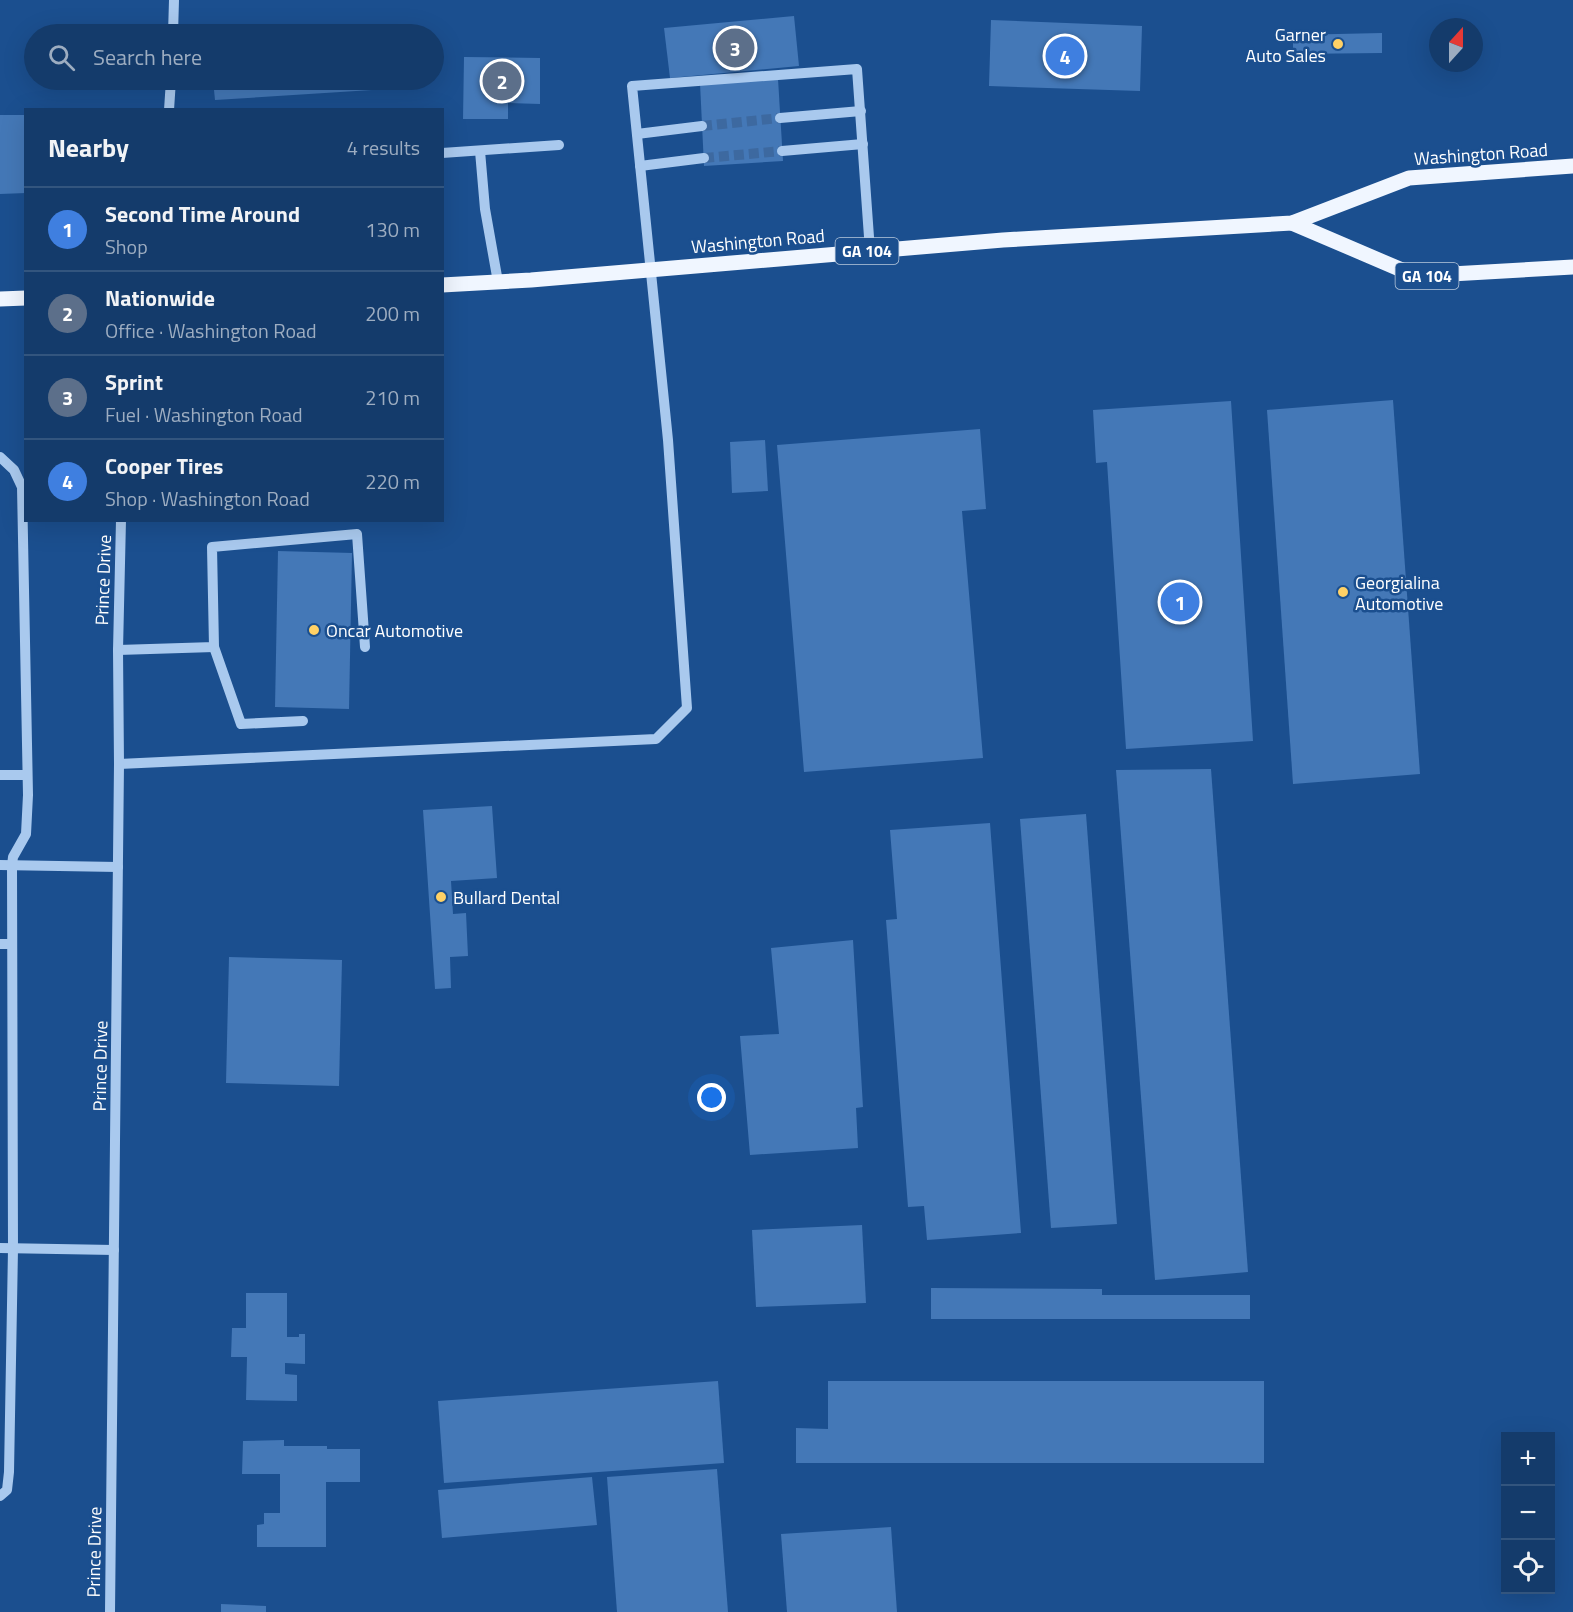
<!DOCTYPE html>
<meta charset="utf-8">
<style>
:root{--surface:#143b6b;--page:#1d4271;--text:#f1f3f6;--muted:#9dadc1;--line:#33557e;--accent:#ffd166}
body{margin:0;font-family:"Titillium Web",sans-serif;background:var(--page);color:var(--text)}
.controls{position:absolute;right:18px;bottom:18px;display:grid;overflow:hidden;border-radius:0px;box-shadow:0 6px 24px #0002}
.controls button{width:54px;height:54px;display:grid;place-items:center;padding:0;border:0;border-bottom:2px solid var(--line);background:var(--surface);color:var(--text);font:30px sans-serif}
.compass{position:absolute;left:1429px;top:18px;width:54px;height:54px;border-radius:50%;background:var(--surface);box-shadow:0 6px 24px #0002;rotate:21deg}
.you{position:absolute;left:712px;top:1098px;width:21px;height:21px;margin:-15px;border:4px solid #fff;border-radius:50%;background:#1a73e8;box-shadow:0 0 0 9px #1a73e833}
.badge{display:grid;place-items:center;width:39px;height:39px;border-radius:50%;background:var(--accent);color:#fff;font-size:20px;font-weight:700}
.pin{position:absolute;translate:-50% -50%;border:3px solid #fff;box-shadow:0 2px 6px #0006}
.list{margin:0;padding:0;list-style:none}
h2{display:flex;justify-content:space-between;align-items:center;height:78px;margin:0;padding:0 24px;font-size:26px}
h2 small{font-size:20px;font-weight:400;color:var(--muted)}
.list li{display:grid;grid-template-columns:39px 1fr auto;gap:18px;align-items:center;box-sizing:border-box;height:84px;padding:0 24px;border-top:2px solid var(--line)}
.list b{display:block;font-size:22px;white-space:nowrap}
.list p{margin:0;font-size:20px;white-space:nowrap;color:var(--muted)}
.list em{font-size:20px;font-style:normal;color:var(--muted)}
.icon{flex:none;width:33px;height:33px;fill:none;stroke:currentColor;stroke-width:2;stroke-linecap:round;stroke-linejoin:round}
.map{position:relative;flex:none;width:1573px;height:1612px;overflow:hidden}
.search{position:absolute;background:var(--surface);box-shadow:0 6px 24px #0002;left:24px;top:24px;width:420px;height:66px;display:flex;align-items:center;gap:15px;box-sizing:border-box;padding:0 21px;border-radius:33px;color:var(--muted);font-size:22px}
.panel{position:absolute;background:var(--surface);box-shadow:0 6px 24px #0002;left:24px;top:108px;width:420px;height:414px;border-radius:0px}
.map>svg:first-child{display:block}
</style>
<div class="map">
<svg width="1573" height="1612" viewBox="0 0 1573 1612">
<rect width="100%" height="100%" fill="#1b4f8f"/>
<g fill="#4478b7">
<path d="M794,16L799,66L670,78L664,28Z"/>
<path d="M991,20L1142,26L1140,91L989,86Z"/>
<path d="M1382,33V53L1293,54V35Z"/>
<path d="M464,57L540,58V104L508,103V119H463Z"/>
<path d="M778,79L783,161L704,166L700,83Z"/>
<path d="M213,80H419V87L215,100Z"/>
<path d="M0,115H26V193L0,194Z"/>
<path d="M1393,400L1420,774L1293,784L1267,410Z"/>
<path d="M1231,401L1253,741L1126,749L1107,462L1096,463L1093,410Z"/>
<path d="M980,429L986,509L962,511L983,758L804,772L777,445Z"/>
<path d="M765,440L768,491L732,493L730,442Z"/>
<path d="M278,551L352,553L349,709L275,707Z"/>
<path d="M1211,769L1248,1272L1155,1280L1116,770Z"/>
<path d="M492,806L497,878L451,881L453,914L466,913L468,956L450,957L451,988L435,989L423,810Z"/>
<path d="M1086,814L1117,1224L1051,1228L1020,819Z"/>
<path d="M990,823L1021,1233L927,1240L924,1206L908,1207L886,920L897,919L890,830Z"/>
<path d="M853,940L863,1107L856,1108L858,1148L750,1155L740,1036L779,1034L771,948Z"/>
<path d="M229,957L342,960L339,1086L226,1083Z"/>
<path d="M862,1225L866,1303L756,1307L752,1230Z"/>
<path d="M931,1288L1102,1289V1295H1250V1319H931Z"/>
<path d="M246,1293H287V1337H299V1334H305V1364L285,1363V1374L297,1375V1401L246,1400L247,1357H231L232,1328H246Z"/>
<path d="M718,1381L724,1463L444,1483L438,1401Z"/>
<path d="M828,1381H1264V1463H796V1428L828,1429Z"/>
<path d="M284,1440V1446H327V1449H360V1482H326V1547H257V1525L264,1524V1513H280V1474H242L243,1441Z"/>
<path d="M717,1469L728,1612H617L607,1477Z"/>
<path d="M592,1477L597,1525L442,1538L438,1490Z"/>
<path d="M891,1527L897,1612H787L781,1534Z"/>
<path d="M221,1604L266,1606V1612H221Z"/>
</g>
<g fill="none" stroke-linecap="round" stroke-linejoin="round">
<g stroke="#3d69a0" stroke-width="10" stroke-dasharray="10 5" stroke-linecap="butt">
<path d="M702,126L780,118"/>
<path d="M704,158L782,151"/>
</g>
<g stroke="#a9c9ee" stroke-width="10">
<path d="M173,34L174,0"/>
<path d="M169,110L171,80"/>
<path d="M780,118L861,111"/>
<path d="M637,134L702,126"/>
<path d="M480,151L485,209L498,282"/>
<path d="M782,151L863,144"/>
<path d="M442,153L559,145"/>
<path d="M640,166L704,158"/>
<path d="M0,457L14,470L22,487L28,795L26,834L13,857L12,865L13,1249L9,1472L7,1490L0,1496"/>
<path d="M214,647L241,724L303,721"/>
<path d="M118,650L214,647L212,547L357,534L365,647"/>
<path d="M119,764L656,739L687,708L668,440L632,86L857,69L870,251"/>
<path d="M0,775H27"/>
<path d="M0,865L118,867"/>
<path d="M0,944H12"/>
<path d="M0,1248L114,1250"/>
<path d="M110,1612L119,764L118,650L121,520"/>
</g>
<g stroke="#f0f6ff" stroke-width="15">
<path d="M1292,223L1416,276L1573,267"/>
<path d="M442,285L531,280L1003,240L1292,223L1409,178L1573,166"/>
<path d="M0,299L26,298"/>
</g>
</g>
<g fill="#ffd166" stroke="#1b4f8f" stroke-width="2">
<circle cx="1338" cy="44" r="6"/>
<circle cx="1343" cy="592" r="6"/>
<circle cx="314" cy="630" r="6"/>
<circle cx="441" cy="897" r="6"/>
</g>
<g text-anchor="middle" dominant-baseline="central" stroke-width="5" stroke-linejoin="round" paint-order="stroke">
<g fill="#1b4f8f" stroke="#bbcadd" stroke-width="1.5">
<rect x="835.5" y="238" width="63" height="26" rx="4.5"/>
<rect x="1395.5" y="263" width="63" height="26" rx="4.5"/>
</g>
<g font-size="16" font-weight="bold" fill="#fff">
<text x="867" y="251">GA 104</text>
<text x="1427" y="276">GA 104</text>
</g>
<g font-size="18" fill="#fff" stroke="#1b4f8f" text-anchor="start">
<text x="1326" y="34" text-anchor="end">Garner<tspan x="1326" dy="21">Auto Sales</tspan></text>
<text x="1355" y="582">Georgialina<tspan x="1355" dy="21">Automotive</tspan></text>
<text x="326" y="630">Oncar Automotive</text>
<text x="453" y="897">Bullard Dental</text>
</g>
<g font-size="18" fill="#fff" stroke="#1b4f8f">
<text transform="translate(1481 154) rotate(-4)">Washington Road</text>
<text transform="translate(758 241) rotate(-5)">Washington Road</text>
<text transform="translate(103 580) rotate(-88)">Prince Drive</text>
<text transform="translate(100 1066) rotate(-89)">Prince Drive</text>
<text transform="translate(94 1552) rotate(-89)">Prince Drive</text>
</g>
</g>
</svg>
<div class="controls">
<button>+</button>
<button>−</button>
<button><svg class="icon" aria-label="locate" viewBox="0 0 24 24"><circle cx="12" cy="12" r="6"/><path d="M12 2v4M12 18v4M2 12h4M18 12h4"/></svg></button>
</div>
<svg class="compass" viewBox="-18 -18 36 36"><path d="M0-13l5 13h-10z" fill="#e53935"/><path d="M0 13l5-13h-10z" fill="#9dadc1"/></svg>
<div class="you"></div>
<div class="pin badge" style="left:1180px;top:602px;background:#3f7fe0">1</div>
<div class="pin badge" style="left:502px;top:81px;background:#5c6f8a">2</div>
<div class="pin badge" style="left:735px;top:48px;background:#5c6f8a">3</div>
<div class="pin badge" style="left:1065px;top:56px;background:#3f7fe0">4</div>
<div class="search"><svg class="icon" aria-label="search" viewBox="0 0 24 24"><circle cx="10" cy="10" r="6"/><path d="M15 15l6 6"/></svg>Search here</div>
<section class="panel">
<h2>Nearby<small>4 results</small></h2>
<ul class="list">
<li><span class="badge" style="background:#3f7fe0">1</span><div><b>Second Time Around</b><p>Shop</p></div><em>130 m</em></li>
<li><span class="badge" style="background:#5c6f8a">2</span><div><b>Nationwide</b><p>Office · Washington Road</p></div><em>200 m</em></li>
<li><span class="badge" style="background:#5c6f8a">3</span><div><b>Sprint</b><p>Fuel · Washington Road</p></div><em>210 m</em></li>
<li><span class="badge" style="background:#3f7fe0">4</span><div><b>Cooper Tires</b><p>Shop · Washington Road</p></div><em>220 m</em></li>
</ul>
</section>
</div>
